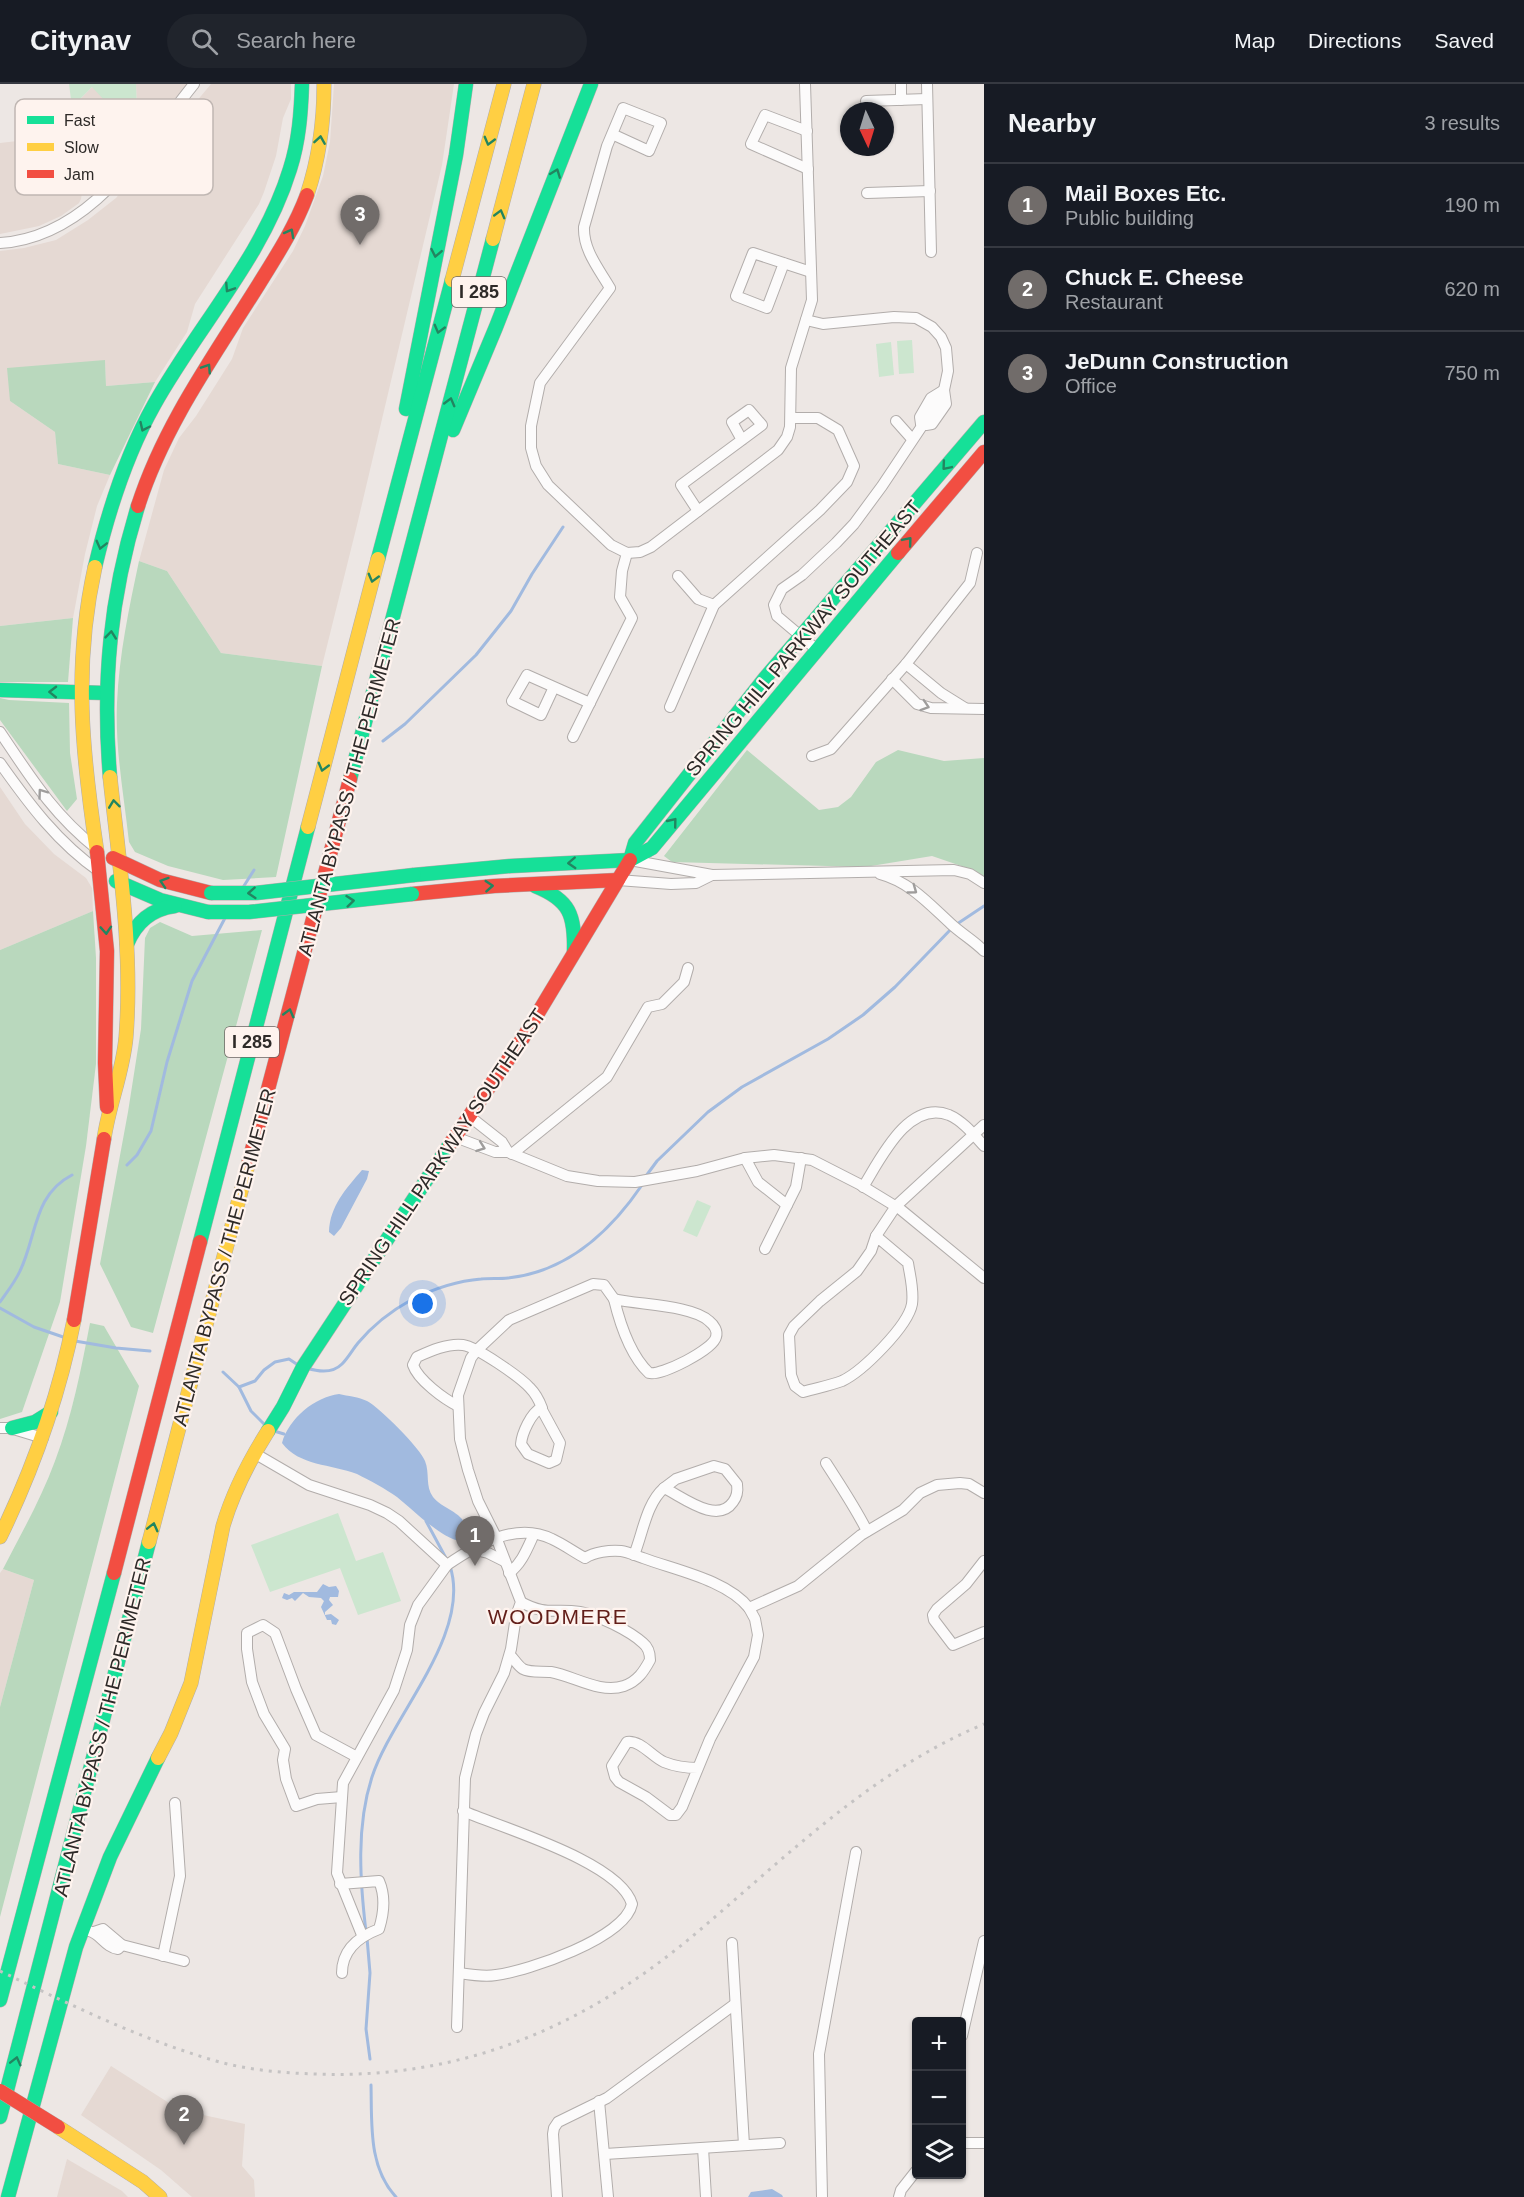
<!DOCTYPE html>
<meta charset="utf-8">
<style>
:root{--surface:#171b24;--page:#20242c;--text:#f1f3f6;--muted:#9ea1a6;--line:#363941;--accent:#716c6a}
body{margin:0;font-family:Arial,sans-serif;background:var(--page);color:var(--text)}
.controls{position:absolute;right:18px;bottom:18px;display:grid;overflow:hidden;border-radius:6px;box-shadow:0 2px 4px #0004}
.controls button{width:54px;height:54px;display:grid;place-items:center;padding:0;border:0;border-bottom:2px solid var(--line);background:var(--surface);color:var(--text);font:30px sans-serif}
.compass{position:absolute;left:840px;top:18px;width:54px;height:54px;border-radius:50%;background:var(--surface);box-shadow:0 2px 4px #0004;rotate:176deg}
.you{position:absolute;left:423px;top:1220px;width:21px;height:21px;margin:-15px;border:4px solid #fff;border-radius:50%;background:#1a73e8;box-shadow:0 0 0 9px #1a73e833}
.badge{display:grid;place-items:center;width:39px;height:39px;border-radius:50%;background:var(--accent);color:#fff;font-size:20px;font-weight:700}
.pin{position:absolute;translate:-50% -50px;filter:drop-shadow(0 2px 3px #0008)}
.pin::after{content:'';position:absolute;top:32px;width:21px;height:18px;background:inherit;clip-path:polygon(0 0,100% 0,50% 100%)}
.list{margin:0;padding:0;list-style:none}
h2{display:flex;justify-content:space-between;align-items:center;height:78px;margin:0;padding:0 24px;font-size:26px}
h2 small{font-size:20px;font-weight:400;color:var(--muted)}
.list li{display:grid;grid-template-columns:39px 1fr auto;gap:18px;align-items:center;box-sizing:border-box;height:84px;padding:0 24px;border-top:2px solid var(--line)}
.list b{display:block;font-size:22px;white-space:nowrap}
.list p{margin:0;font-size:20px;white-space:nowrap;color:var(--muted)}
.list em{font-size:20px;font-style:normal;color:var(--muted)}
.icon{flex:none;width:33px;height:33px;fill:none;stroke:currentColor;stroke-width:2;stroke-linecap:round;stroke-linejoin:round}
.map{position:relative;flex:none;width:984px;height:2113px;overflow:hidden}
header{display:flex;align-items:center;gap:36px;box-sizing:border-box;height:84px;padding:0 30px;background:var(--surface);border-bottom:2px solid var(--line)}
header strong{font-size:28px}
nav{display:flex;gap:33px;margin-inline-start:auto;font-size:21px}
.search{width:420px;height:54px;background:var(--page);display:flex;align-items:center;gap:15px;box-sizing:border-box;padding:0 21px;border-radius:33px;color:var(--muted);font-size:22px}
main{display:flex}
aside{flex:1;background:var(--surface)}
.map>svg:first-child{display:block}
</style>
<header>
<strong>Citynav</strong>
<div class="search"><svg class="icon" aria-label="search" viewBox="0 0 24 24"><circle cx="10" cy="10" r="6"/><path d="M15 15l6 6"/></svg>Search here</div>
<nav><a>Map</a><a>Directions</a><a>Saved</a></nav>
</header>
<main>
<div class="map">
<svg width="984" height="2113" viewBox="0 0 984 2113">
<rect width="100%" height="100%" fill="#ede7e4"/>
<g fill="#e5d9d3">
<path d="M136,0H188L102,97L92,96L52,51L50,45L92,3L137,24Z"/>
<path d="M211,0H291V15L283,34L276,72L264,108L259,120L195,220L187,248L155,298L106,302L105,276L10,317L55,348L58,380L110,391L97,422L85,470L73,534L0,542V167L24,164L56,156L88,136L116,114Z"/>
<path d="M334,0H454L442,81L357,441L322,582L221,569L167,487L139,477L164,386L179,354L196,332L232,275L243,244L293,167L305,142L323,92L330,58Z"/>
<path d="M35,55L79,105L82,109L81,115L79,119L61,132L39,142L0,150V59Z"/>
<path d="M0,703L25,740L54,770L86,794L92,804L93,827L0,866Z"/>
<path d="M3,1485L34,1496L0,1623V1489Z"/>
<path d="M111,1982L180,2026L245,2040L242,2082L254,2096L255,2113H192L161,2086L81,2031Z"/>
<path d="M67,2075L122,2107L128,2113H57Z"/>
</g>
<g fill="#cce6cf">
<path d="M69,0H136L137,24L118,31L92,3L72,23Z"/>
<path d="M912,256L914,289L899,290L897,257Z"/>
<path d="M891,258L894,291L879,293L876,260Z"/>
<path d="M697,1116L711,1122L697,1153L683,1147Z"/>
<path d="M338,1429L356,1477L383,1468L401,1517L358,1531L340,1484L270,1508L251,1461Z"/>
</g>
<g fill="#b9d8bd">
<path d="M105,276L106,302L155,298L110,391L58,380L55,348L10,317L7,284Z"/>
<path d="M139,477L167,487L221,569L322,582L276,793L223,796L168,782L135,768L129,758C124,712 115,665 117,619C119,571 129,524 139,477Z"/>
<path d="M73,534L68,598H0V542Z"/>
<path d="M0,614L9,616L69,619L70,669L77,715L67,727L0,636Z"/>
<path d="M747,666L819,726L838,723L851,713L876,678L898,666L944,677L984,674V796L976,787L932,772L865,783L672,778L664,772Z"/>
<path d="M93,827L96,874V980L86,1062L60,1218L22,1328L0,1335V866Z"/>
<path d="M160,838L192,852L262,846L153,1249L131,1243L100,1180L128,1028L141,945L145,854L150,844Z"/>
<path d="M90,1239L104,1242L139,1302L0,1833V1623L34,1496L3,1485C21,1450 41,1415 55,1377C72,1332 81,1286 90,1239Z"/>
</g>
<g fill="#a1badf">
<path d="M362,1086L369,1087L367,1095L341,1144L334,1152L329,1148C330,1122 345,1106 362,1086Z"/>
<path d="M339,1310C348,1312 359,1313 367,1317C379,1323 421,1365 425,1377C430,1389 425,1402 433,1413C444,1427 471,1429 466,1453L460,1457C441,1454 413,1426 397,1413C386,1405 369,1396 357,1390C331,1380 299,1382 282,1359C289,1334 315,1313 339,1310Z"/>
<path d="M323,1500L329,1503L336,1502L339,1507L338,1513H330L329,1516L333,1521L325,1528V1531L331,1530L339,1536L336,1541L332,1540L331,1536H327L321,1523L324,1517L321,1514L309,1513L303,1509L295,1517L292,1514L287,1516L282,1514L284,1509L289,1511L294,1508H317Z"/>
<path d="M772,2105L782,2111L783,2113H748L751,2108Z"/>
</g>
<g fill="none" stroke-linecap="round" stroke-linejoin="round">
<g stroke="#a1badf" stroke-width="3">
<path d="M383,657L405,640L476,571L511,527L532,490L563,443"/>
<path d="M242,805L254,786"/>
<path d="M127,1081L137,1071L151,1047L167,978L192,897L225,834"/>
<path d="M646,1092L657,1077L708,1028L742,1003L828,955L863,931L895,903L954,842L984,822"/>
<path d="M0,1218C7,1208 15,1198 20,1187C37,1152 33,1111 72,1091"/>
<path d="M0,1224L34,1243L66,1254"/>
<path d="M75,1257L116,1264L150,1267"/>
<path d="M307,1284C319,1288 333,1289 342,1280C348,1274 353,1265 358,1259C373,1241 391,1227 411,1216C433,1205 456,1197 481,1195C490,1194 499,1195 508,1194C567,1188 610,1148 642,1101"/>
<path d="M223,1288L239,1303L251,1327L266,1342"/>
<path d="M239,1303L255,1297L264,1286L275,1278L289,1275L298,1281"/>
<path d="M274,1347L284,1350"/>
<path d="M426,1437L447,1476"/>
<path d="M366,1848C360,1797 356,1742 372,1693C392,1631 472,1550 450,1482"/>
<path d="M367,1854L370,1889L366,1945L370,1975"/>
<path d="M371,2001C372,2039 368,2083 396,2113"/>
</g>
<defs>
<g id="street">
<path d="M901,0V16"/>
<path d="M927,0L931,168"/>
<path d="M866,17L927,15"/>
<path d="M807,47L765,31L751,60L808,85"/>
<path d="M612,50L649,67L661,39L623,24L607,62L584,143C583,166 599,185 610,204L540,299L531,342V364L536,382L548,401L611,461L627,469L640,468L651,463L778,366L787,353L790,343L791,284L812,216L805,0"/>
<path d="M867,109L930,107"/>
<path d="M0,159C91,153 143,63 194,0"/>
<path d="M784,179L767,224L736,212L753,169L811,188"/>
<path d="M806,236L823,240L894,233L916,234L932,243L941,253L946,264L948,287L944,306L938,318L882,402L854,440L836,459L802,491L782,505L774,521L777,532L816,565"/>
<path d="M896,337L912,355"/>
<path d="M921,340L920,333L931,314L944,306"/>
<path d="M926,341L932,340L946,320L944,306"/>
<path d="M698,427L681,401L762,341L749,326L732,338L742,356"/>
<path d="M678,492L698,515L714,521"/>
<path d="M906,580L941,609L965,624"/>
<path d="M892,595L917,620L931,624L984,625"/>
<path d="M554,603L541,631L512,617L527,591L590,619"/>
<path d="M670,623L714,521L820,426L847,398L854,382L838,346L818,334H791"/>
<path d="M0,648C31,694 53,730 97,765"/>
<path d="M573,653L632,534L620,513L622,487L627,469"/>
<path d="M812,672L831,665L906,580L970,499L977,469"/>
<path d="M0,679C29,720 58,759 100,788"/>
<path d="M630,776L712,791L954,786L970,790L984,799"/>
<path d="M880,790C910,798 929,820 951,840C962,850 974,857 984,867"/>
<path d="M618,796L671,800L696,799L712,791"/>
<path d="M469,1032L502,1058L508,1068"/>
<path d="M455,1053L495,1068H508L567,1092L598,1097L635,1098L697,1087L745,1074L774,1071L812,1076L859,1100L900,1125L984,1194"/>
<path d="M512,1070L607,993L648,923L662,920L684,898L688,884"/>
<path d="M745,1074L758,1098L787,1121"/>
<path d="M863,1103C880,1076 908,1015 949,1031C963,1037 974,1051 984,1062"/>
<path d="M876,1152L908,1179C910,1192 914,1206 912,1220C908,1242 863,1287 842,1297C829,1302 816,1304 803,1308L795,1302L791,1291L789,1251L794,1242L820,1217L857,1187L871,1167Z"/>
<path d="M876,1152L896,1122L984,1041"/>
<path d="M765,1165L796,1103L801,1074"/>
<path d="M614,1215C639,1221 692,1221 709,1237C714,1241 718,1247 716,1253C713,1266 661,1292 649,1289C630,1271 620,1240 614,1215Z"/>
<path d="M458,1322C444,1315 418,1296 413,1281L417,1273C430,1267 448,1259 463,1261C477,1263 520,1293 530,1304C536,1310 539,1316 542,1324"/>
<path d="M541,1324L560,1359L556,1376L549,1379L528,1370L521,1360C522,1349 531,1329 541,1324Z"/>
<path d="M0,1344H10L43,1354"/>
<path d="M254,1369L309,1401L370,1421L387,1429L399,1437L447,1481C476,1461 516,1437 552,1455C563,1460 574,1468 585,1474C594,1468 610,1466 621,1467C629,1468 636,1472 643,1474C675,1486 727,1496 749,1524L798,1502L861,1451L903,1426L920,1409L937,1401L960,1399L969,1400L984,1409"/>
<path d="M826,1379C840,1401 855,1423 867,1447"/>
<path d="M714,1382L725,1385L737,1400C738,1407 737,1413 733,1418C717,1441 683,1413 664,1404L676,1395Z"/>
<path d="M471,1465L488,1469L504,1477"/>
<path d="M634,1471C643,1449 646,1420 664,1404"/>
<path d="M984,1477L966,1500L937,1525L933,1531L934,1536L953,1561L984,1548"/>
<path d="M509,1489C522,1479 527,1465 534,1450"/>
<path d="M510,1571C514,1575 518,1582 523,1585C530,1589 542,1587 551,1588C574,1592 600,1610 624,1602C638,1597 644,1587 650,1576C650,1570 648,1563 643,1559C630,1547 598,1531 580,1528C555,1524 546,1532 521,1518"/>
<path d="M698,1684C687,1684 674,1682 664,1678C652,1673 641,1656 627,1658L612,1682L615,1693L619,1698L646,1713L670,1731H676L682,1723L710,1655L754,1573L758,1551L755,1535L749,1524"/>
<path d="M342,1713L317,1715L296,1722L286,1695L283,1676L285,1665L264,1630L252,1598L247,1565V1549L263,1541L275,1549L296,1605L316,1651L357,1673"/>
<path d="M340,1800L379,1797C386,1813 384,1829 379,1845C358,1853 342,1866 342,1889"/>
<path d="M89,1847C101,1850 105,1863 118,1865L122,1861"/>
<path d="M94,1848L103,1845L122,1861L184,1877"/>
<path d="M362,1851L337,1789L343,1699L394,1606L407,1566L410,1541L418,1521L447,1481"/>
<path d="M732,1859L744,2061"/>
<path d="M163,1872L180,1792L175,1719"/>
<path d="M459,1889C472,1891 484,1893 496,1891C528,1887 625,1854 632,1820C620,1778 502,1744 463,1727"/>
<path d="M457,1943L465,1694L476,1650L484,1629L504,1589L511,1565L516,1532L521,1518L496,1453L478,1417L468,1386L460,1355L458,1311L471,1274L477,1266L509,1236L593,1200L604,1201L614,1215"/>
<path d="M962,1952L984,1857"/>
<path d="M599,2017L608,2113"/>
<path d="M962,2059H984"/>
<path d="M703,2064L706,2113"/>
<path d="M605,2070L780,2059"/>
<path d="M557,2113L553,2050L554,2044L558,2038L607,2014L735,1920"/>
<path d="M822,2113L819,1970L856,1768"/>
<path d="M899,2113L901,2106L916,2087"/>
</g>
<g id="fast">
<path d="M406,325L456,71L466,0"/>
<path d="M453,346L496,243L591,0"/>
<path d="M378,475L452,196"/>
<path d="M95,483C108,428 126,371 154,321C198,242 263,173 290,85C299,57 301,29 302,0"/>
<path d="M0,606L106,609"/>
<path d="M110,693C102,598 110,513 138,422"/>
<path d="M350,695L493,155"/>
<path d="M630,776L635,759L765,594L984,338"/>
<path d="M414,791L511,782L630,776L652,764L898,469"/>
<path d="M116,797L160,816L208,828"/>
<path d="M535,802C570,816 575,831 574,868"/>
<path d="M127,860C136,838 151,825 175,822"/>
<path d="M200,1158L308,743"/>
<path d="M12,1344L35,1338L51,1328"/>
<path d="M268,1347L283,1323L303,1283L450,1060"/>
<path d="M0,1916L114,1489"/>
<path d="M0,2033L149,1458"/>
<path d="M8,2113L76,1863L110,1773L158,1674"/>
</g>
<g id="slow">
<path d="M307,111C319,75 324,38 324,0"/>
<path d="M493,155L534,0"/>
<path d="M452,196L504,0"/>
<path d="M95,483C73,582 82,669 97,768"/>
<path d="M308,743L378,475"/>
<path d="M104,1055C109,1020 123,988 126,953C133,866 119,778 110,693"/>
<path d="M0,1453C34,1383 59,1312 74,1236"/>
<path d="M149,1458L249,1077"/>
<path d="M158,1674L171,1649L191,1599L223,1442C233,1408 249,1377 268,1347"/>
<path d="M58,2043L143,2098L160,2113"/>
</g>
<g id="jam">
<path d="M138,422C164,341 214,272 259,200C277,171 295,143 307,111"/>
<path d="M898,469L984,368"/>
<path d="M97,768L107,867L105,979L107,1023"/>
<path d="M113,774L160,796L211,809"/>
<path d="M412,810L494,802L618,796"/>
<path d="M450,1060L523,954L630,776"/>
<path d="M249,1077L350,695"/>
<path d="M74,1236L104,1055"/>
<path d="M114,1489L200,1158"/>
</g>
</defs>
<use href="#street" stroke="#b2adab" stroke-width="12"/>
<use href="#fast" stroke="#b2adab" stroke-width="15"/>
<use href="#slow" stroke="#b2adab" stroke-width="15"/>
<use href="#jam" stroke="#b2adab" stroke-width="15"/>
<use href="#street" stroke="#fcfbfb" stroke-width="10"/>
<use href="#fast" stroke="#16e098" stroke-width="14"/>
<use href="#slow" stroke="#ffcf43" stroke-width="14"/>
<use href="#jam" stroke="#f24e42" stroke-width="14"/>
<path stroke="#c5c3c3" stroke-width="3" stroke-dasharray="3 6" stroke-linecap="butt" d="M0,1887C71,1921 140,1955 216,1977C248,1986 282,1989 315,1990C464,1996 589,1941 701,1845C790,1769 874,1686 984,1640"/>
<defs>
<g id="fast-bridge">
<path d="M211,809H256L414,791"/>
<path d="M208,828H249L412,810"/>
</g>
<path id="jam-bridge" d="M0,2007L58,2043"/>
</defs>
<use href="#fast-bridge" stroke="#b2adab" stroke-width="15" stroke-linecap="butt"/>
<use href="#jam-bridge" stroke="#b2adab" stroke-width="15" stroke-linecap="butt"/>
<use href="#fast-bridge" stroke="#16e098" stroke-width="14"/>
<use href="#jam-bridge" stroke="#f24e42" stroke-width="14"/>
</g>
<defs><path id="oneway-chevron" d="M-2-3.5L2.5 0L-2 3.5" fill="none" stroke-width="1.6" stroke-linecap="round" stroke-linejoin="round" transform="scale(1.5)"/></defs>
<g stroke="#228560">
<use href="#oneway-chevron" transform="translate(320 56) rotate(-81)"/>
<use href="#oneway-chevron" transform="translate(489 57) rotate(105)"/>
<use href="#oneway-chevron" transform="translate(556 89) rotate(-69)"/>
<use href="#oneway-chevron" transform="translate(500 130) rotate(-75)"/>
<use href="#oneway-chevron" transform="translate(290 149) rotate(-61)"/>
<use href="#oneway-chevron" transform="translate(436 169) rotate(101)"/>
<use href="#oneway-chevron" transform="translate(229 204) rotate(123)"/>
<use href="#oneway-chevron" transform="translate(439 245) rotate(105)"/>
<use href="#oneway-chevron" transform="translate(207 284) rotate(-57)"/>
<use href="#oneway-chevron" transform="translate(450 318) rotate(-75)"/>
<use href="#oneway-chevron" transform="translate(144 343) rotate(115)"/>
<use href="#oneway-chevron" transform="translate(946 382) rotate(130)"/>
<use href="#oneway-chevron" transform="translate(908 457) rotate(-50)"/>
<use href="#oneway-chevron" transform="translate(101 461) rotate(104)"/>
<use href="#oneway-chevron" transform="translate(373 494) rotate(105)"/>
<use href="#oneway-chevron" transform="translate(111 551) rotate(-84)"/>
<use href="#oneway-chevron" transform="translate(53 608) rotate(-179)"/>
<use href="#oneway-chevron" transform="translate(323 683) rotate(105)"/>
<use href="#oneway-chevron" transform="translate(114 720) rotate(-97)"/>
<use href="#oneway-chevron" transform="translate(673 738) rotate(-51)"/>
<use href="#oneway-chevron" transform="translate(572 779) rotate(177)"/>
<use href="#oneway-chevron" transform="translate(164 798) rotate(-162)"/>
<use href="#oneway-chevron" transform="translate(489 802) rotate(-4)"/>
<use href="#oneway-chevron" transform="translate(252 809) rotate(176)"/>
<use href="#oneway-chevron" transform="translate(350 817) rotate(-6)"/>
<use href="#oneway-chevron" transform="translate(106 846) rotate(86)"/>
<use href="#oneway-chevron" transform="translate(289 929) rotate(-75)"/>
<use href="#oneway-chevron" transform="translate(153 1443) rotate(-76)"/>
<use href="#oneway-chevron" transform="translate(16 1977) rotate(-76)"/>
</g>
<g stroke="#9f9d9c">
<use href="#oneway-chevron" transform="translate(925 622) rotate(18)"/>
<use href="#oneway-chevron" transform="translate(42 709) rotate(-126)"/>
<use href="#oneway-chevron" transform="translate(913 806) rotate(36)"/>
<use href="#oneway-chevron" transform="translate(481 1063) rotate(20)"/>
</g>
<g text-anchor="middle" dominant-baseline="central" stroke-width="4.5" stroke-linejoin="round" paint-order="stroke">
<g fill="#fef3ee" stroke="#6c6663" stroke-width="1.5">
<rect x="452" y="193" width="54" height="30" rx="4.5"/>
<rect x="225" y="943" width="54" height="30" rx="4.5"/>
</g>
<g font-size="18" font-weight="bold" fill="#2e2a28">
<text x="479" y="208">I 285</text>
<text x="252" y="958">I 285</text>
</g>
<g font-size="20" fill="#2e2a28" stroke="#fef3ee">
<text transform="translate(803 554) rotate(-50)">SPRING HILL PARKWAY SOUTHEAST</text>
<text transform="translate(349 703) rotate(-75)">ATLANTA BYPASS / THE PERIMETER</text>
<text transform="translate(442 1073) rotate(-56)">SPRING HILL PARKWAY SOUTHEAST</text>
<text transform="translate(224 1173) rotate(-75)">ATLANTA BYPASS / THE PERIMETER</text>
<text transform="translate(102 1643) rotate(-76)">ATLANTA BYPASS / THE PERIMETER</text>
</g>
<g font-size="21" letter-spacing="1.5" fill="#621e19" stroke="#fef3ee">
<text x="558" y="1532">WOODMERE</text>
</g>
</g>
<rect x="15" y="15" width="198" height="96" rx="9" fill="#fef3ee" stroke="#c0b7b3" stroke-width="1.5"/>
<rect x="27" y="32" width="27" height="8" fill="#16e098"/>
<rect x="27" y="59" width="27" height="8" fill="#ffcf43"/>
<rect x="27" y="86" width="27" height="8" fill="#f24e42"/>
<g font-size="16" fill="#2e2a28">
<text x="64" y="42">Fast</text>
<text x="64" y="69">Slow</text>
<text x="64" y="96">Jam</text>
</g>
</svg>
<div class="controls">
<button>+</button>
<button>−</button>
<button><svg class="icon" aria-label="layers" viewBox="0 0 24 24"><path d="M12 4l9 5-9 5-9-5zM3 14l9 5 9-5"/></svg></button>
</div>
<svg class="compass" viewBox="-18 -18 36 36"><path d="M0-13l5 13h-10z" fill="#e53935"/><path d="M0 13l5-13h-10z" fill="#9ea1a6"/></svg>
<div class="you"></div>
<div class="pin badge" style="left:475px;top:1482px">1</div>
<div class="pin badge" style="left:184px;top:2061px">2</div>
<div class="pin badge" style="left:360px;top:161px">3</div>
</div>
<aside>
<h2>Nearby<small>3 results</small></h2>
<ul class="list">
<li><span class="badge">1</span><div><b>Mail Boxes Etc.</b><p>Public building</p></div><em>190 m</em></li>
<li><span class="badge">2</span><div><b>Chuck E. Cheese</b><p>Restaurant</p></div><em>620 m</em></li>
<li><span class="badge">3</span><div><b>JeDunn Construction</b><p>Office</p></div><em>750 m</em></li>
</ul>
</aside>
</main>
